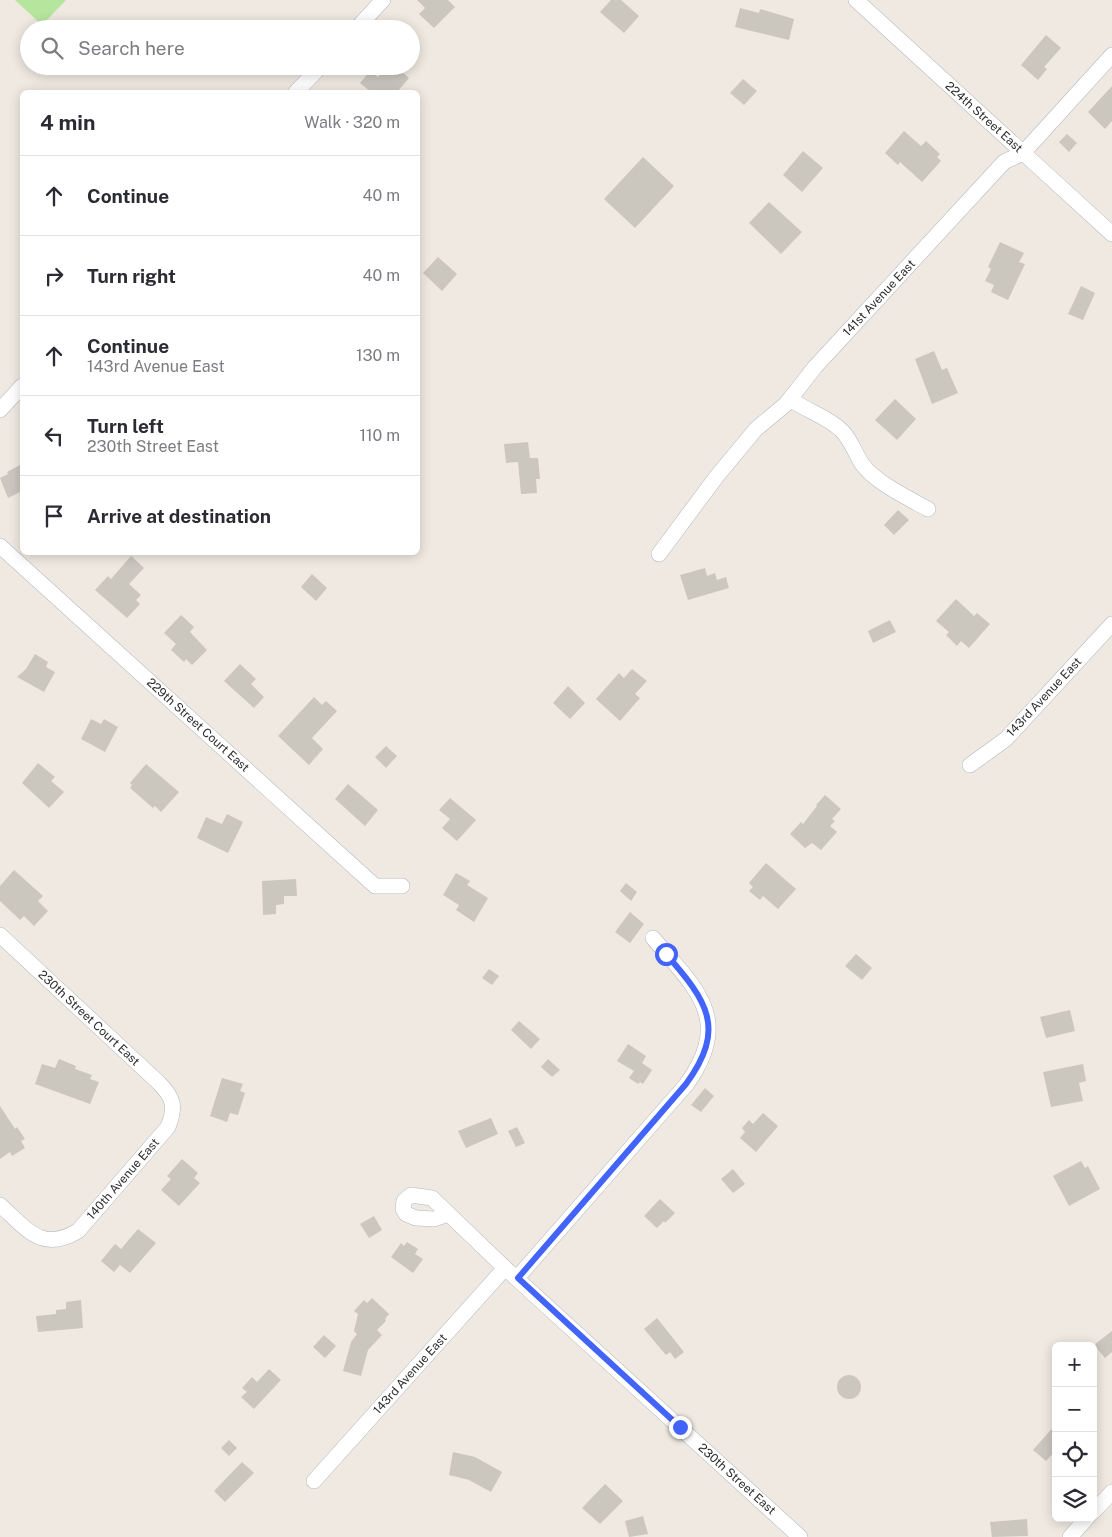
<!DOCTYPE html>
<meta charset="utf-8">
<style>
:root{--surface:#fff;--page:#f7f7f7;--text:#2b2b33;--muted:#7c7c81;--line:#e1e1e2}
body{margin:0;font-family:"Public Sans",sans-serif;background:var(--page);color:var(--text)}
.controls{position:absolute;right:15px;bottom:15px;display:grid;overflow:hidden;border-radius:8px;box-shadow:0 2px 12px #0003}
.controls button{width:45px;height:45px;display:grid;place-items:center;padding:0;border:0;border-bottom:1px solid var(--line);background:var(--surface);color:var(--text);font:25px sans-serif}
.stop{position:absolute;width:15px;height:15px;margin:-11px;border:4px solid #4264fb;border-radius:50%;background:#fff}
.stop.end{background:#4264fb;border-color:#fff;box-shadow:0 1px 5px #0008}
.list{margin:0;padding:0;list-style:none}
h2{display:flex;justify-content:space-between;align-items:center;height:65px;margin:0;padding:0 20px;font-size:21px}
h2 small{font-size:16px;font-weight:400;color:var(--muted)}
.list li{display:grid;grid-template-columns:32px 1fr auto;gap:15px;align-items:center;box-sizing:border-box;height:80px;padding:0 20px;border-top:1px solid var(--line)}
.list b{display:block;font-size:19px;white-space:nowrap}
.list p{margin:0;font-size:16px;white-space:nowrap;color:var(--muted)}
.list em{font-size:16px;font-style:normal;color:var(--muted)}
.icon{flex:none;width:28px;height:28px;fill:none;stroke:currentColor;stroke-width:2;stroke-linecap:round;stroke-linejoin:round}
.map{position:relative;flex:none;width:1112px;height:1537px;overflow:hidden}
.search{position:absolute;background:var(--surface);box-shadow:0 2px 12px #0003;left:20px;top:20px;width:400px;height:55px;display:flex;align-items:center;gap:12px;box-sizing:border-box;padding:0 18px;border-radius:28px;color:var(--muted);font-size:19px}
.panel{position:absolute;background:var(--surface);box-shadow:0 2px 12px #0003;left:20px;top:90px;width:400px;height:465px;border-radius:8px}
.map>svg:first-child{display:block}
</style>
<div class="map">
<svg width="1112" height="1537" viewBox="0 0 1112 1537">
<rect width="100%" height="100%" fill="#efe9e1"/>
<path fill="#b6e59e" d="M15,0H66L42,25Z"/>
<g fill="#cbc7bf">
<path d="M417,0H448L455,7L434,28L419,14L425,8Z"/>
<path d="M611,0H621L639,16L624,33L600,12Z"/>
<path d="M740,8L759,13L760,9L794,19L789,40L735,27Z"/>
<path d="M1046,35L1061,48L1044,67L1047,69L1038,80L1021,65Z"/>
<path d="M388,66H396L409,78L397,92H371L360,83L370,71L378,77Z"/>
<path d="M743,79L757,91L744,105L730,93Z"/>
<path d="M1112,86V121L1105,129L1088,112Z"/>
<path d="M904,131L921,146L926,141L940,154L937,157L941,161L922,182L900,162L898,165L885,153Z"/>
<path d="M1067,134L1077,143L1069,152L1059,142Z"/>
<path d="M803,151L823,168L802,192L783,175Z"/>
<path d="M643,157L674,186L635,228L604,199Z"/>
<path d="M769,202L802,232L781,254L749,223Z"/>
<path d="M1000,242L1024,253L1019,262L1025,264L1008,300L991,292L994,285L985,281L991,269L988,267Z"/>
<path d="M438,257L457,274L442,291L423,273Z"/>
<path d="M1081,286L1095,293L1083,320L1068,314Z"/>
<path d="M934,351L942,370L947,368L958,393L932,404L915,359Z"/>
<path d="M895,399L916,419L897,440L875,420Z"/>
<path d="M528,442L530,458H538L540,479H536L537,493L521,494L518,462L506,463L504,444Z"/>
<path d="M22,464V491L8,498L0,478L8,474L7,472Z"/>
<path d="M898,510L909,520L894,535L884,525Z"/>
<path d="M131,556L144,568L129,584L141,595L136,600L140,604L127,618L95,590L108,576L111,579Z"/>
<path d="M705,568L707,576L715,573L717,580L726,577L729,588L688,600L680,575Z"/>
<path d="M312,574L327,588L316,601L301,587Z"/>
<path d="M956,599L974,616L977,613L990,624L969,648L961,641L957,646L946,635L949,632L936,621Z"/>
<path d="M181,615L194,627L190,632L207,650L192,665L186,659L184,662L171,650L176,644L164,633Z"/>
<path d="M890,620L896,632L873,643L868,631Z"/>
<path d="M35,654L48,662L46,667L55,672L44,692L17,677L26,669Z"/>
<path d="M240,664L256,679L251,684L264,697L254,708L224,681Z"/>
<path d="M632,669L647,681L635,694L640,698L620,721L596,699L619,673L624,678Z"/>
<path d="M568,686L585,703L570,719L553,703Z"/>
<path d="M314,697L322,705L326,701L337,711L312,738L323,749L309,765L278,736Z"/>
<path d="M91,719L101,724L104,719L118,727L105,752L81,739Z"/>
<path d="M386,746L397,756L386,768L375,757Z"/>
<path d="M38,763L55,777L51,781L64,792L49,808L22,783Z"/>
<path d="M146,764L179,792L161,812L155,806L153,808L130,788L132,785L130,783Z"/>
<path d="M348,784L378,810L365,826L335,799Z"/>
<path d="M825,795L841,809L832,819L835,821L830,826L837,832L821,850L812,843L805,848L790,834L801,822L803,824L817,806L816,805Z"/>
<path d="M450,798L476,820L457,841L442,828L450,819L439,810Z"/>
<path d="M227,814L243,822L228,853L197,838L206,817L222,824Z"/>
<path d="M766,863L796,889L778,909L763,896L760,900L749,891L753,887L749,883Z"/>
<path d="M14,870L43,896L38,901L48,911L34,926L24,916L20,920L0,901V886Z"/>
<path d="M456,873L470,881L467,885L488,898L474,922L456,910L459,905L443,895Z"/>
<path d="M296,879L297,896H284V904L276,905V914L263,915L262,881Z"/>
<path d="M626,883L637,892L631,901L620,891Z"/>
<path d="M630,912L644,924L630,943L615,932Z"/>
<path d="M856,954L872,968L862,980L845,966Z"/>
<path d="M489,969L499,976L492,985L482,978Z"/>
<path d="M1070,1010L1075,1031L1046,1038L1040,1017Z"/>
<path d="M519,1021L540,1039L531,1049L511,1030Z"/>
<path d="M628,1044L646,1056L642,1063L652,1070L643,1084L640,1082L638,1084L629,1078L634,1071L617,1061Z"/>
<path d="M59,1059L76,1066L75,1069L92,1075L90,1079L99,1082L90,1104L35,1084L42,1064L55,1068Z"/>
<path d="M548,1059L560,1070L552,1077L541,1067Z"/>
<path d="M1083,1064L1086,1081L1079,1083L1083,1101L1051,1107L1043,1072Z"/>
<path d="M222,1078L243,1084L240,1091L245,1093L238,1115L230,1113L227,1122L210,1116Z"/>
<path d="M705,1088L714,1096L701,1112L691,1105Z"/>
<path d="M0,1106L15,1129L17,1127L25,1139L21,1141L25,1148L12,1156L10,1152L0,1159Z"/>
<path d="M763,1113L778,1126L756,1152L740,1138L745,1132L742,1128L749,1120L753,1124Z"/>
<path d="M491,1118L498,1134L466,1148L458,1131Z"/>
<path d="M517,1127L525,1143L516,1147L508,1131Z"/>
<path d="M182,1159L198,1173L194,1178L200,1183L179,1206L161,1190L171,1179L167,1176Z"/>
<path d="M1081,1161L1085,1168L1088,1166L1100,1189L1069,1206L1053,1176Z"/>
<path d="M733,1169L745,1184L733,1193L721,1179Z"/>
<path d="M660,1199L675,1213L665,1223L664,1221L657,1228L644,1216Z"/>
<path d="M374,1216L382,1230L369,1238L360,1224Z"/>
<path d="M138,1229L156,1243L130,1273L120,1265L114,1272L101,1261L115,1244L121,1249Z"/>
<path d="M407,1242L418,1249L415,1254L423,1259L413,1273L391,1257L401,1243L404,1246Z"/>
<path d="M372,1298L389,1314L385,1319L386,1321L377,1330L382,1335L368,1350L361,1376L343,1371L351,1342L357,1334L354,1331L358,1314L354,1311L364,1300L367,1303Z"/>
<path d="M81,1300L83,1328L38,1332L36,1316L56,1314V1310L66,1309V1302Z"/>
<path d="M657,1318L684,1352L675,1359L670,1352L666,1355L644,1329Z"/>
<path d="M1112,1331V1352L1105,1358L1094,1345Z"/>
<path d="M324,1335L336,1346L325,1358L313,1347Z"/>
<path d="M269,1369L281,1380L254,1409L241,1397L247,1392L242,1388L252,1377L257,1382Z"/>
<circle cx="849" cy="1387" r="12"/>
<path d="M1056,1424V1450L1046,1461L1033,1450Z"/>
<path d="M229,1440L237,1448L229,1456L221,1448Z"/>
<path d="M453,1452L475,1457L502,1472L491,1492L469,1480L449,1475Z"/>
<path d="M242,1462L254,1473L225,1502L214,1491Z"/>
<path d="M605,1484L623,1501L600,1524L582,1508Z"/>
<path d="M643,1516L648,1534L629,1537L625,1521Z"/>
<path d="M1027,1519L1028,1536L992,1537L990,1522Z"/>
</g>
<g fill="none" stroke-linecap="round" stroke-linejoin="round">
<defs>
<g id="minor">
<path d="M856,0L1112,234"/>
<path d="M356,29L383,0"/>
<path d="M296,92L321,66"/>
<path d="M790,399C807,411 828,417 842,431C851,440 855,453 862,464C876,483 908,498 928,509"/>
<path d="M0,410L22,386"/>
<path d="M0,546L375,886H402"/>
<path d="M659,554L717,476L756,429L786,404L815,367L1004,162L1023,153L1112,55"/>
<path d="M970,765L1006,739L1112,624"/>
<path d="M0,935L159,1083C174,1098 176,1107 168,1127L78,1231C41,1253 26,1228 0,1205"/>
<path d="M449,1214L434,1219L416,1218L406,1214L403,1209L404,1201L411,1195L432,1198L505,1268L800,1537"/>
<path d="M517,1278L686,1085C734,1019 696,989 653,938"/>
<path d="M314,1481L505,1268"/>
<path d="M1093,1512L1112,1492"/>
<path d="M1070,1537L1087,1518"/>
</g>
</defs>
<use href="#minor" stroke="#b4b7c1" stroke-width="16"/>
<use href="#minor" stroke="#fff" stroke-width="15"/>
</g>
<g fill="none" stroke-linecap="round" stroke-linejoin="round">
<path stroke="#4264fb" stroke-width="6" d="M666,954C707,1001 727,1028 686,1084L518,1278L680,1427"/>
</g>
<g text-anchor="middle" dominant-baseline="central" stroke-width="4" stroke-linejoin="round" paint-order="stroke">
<g font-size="12" fill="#2e2e2e" stroke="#fff">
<text transform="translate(984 117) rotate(42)">224th Street East</text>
<text transform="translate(879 298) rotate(-47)">141st Avenue East</text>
<text transform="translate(1044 697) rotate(-47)">143rd Avenue East</text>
<text transform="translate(198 725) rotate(42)">229th Street Court East</text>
<text transform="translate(89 1018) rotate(43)">230th Street Court East</text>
<text transform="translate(123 1179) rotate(-49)">140th Avenue East</text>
<text transform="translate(410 1374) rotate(-48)">143rd Avenue East</text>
<text transform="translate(737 1479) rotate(42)">230th Street East</text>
</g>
</g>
</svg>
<div class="controls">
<button>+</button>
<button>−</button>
<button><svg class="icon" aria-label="locate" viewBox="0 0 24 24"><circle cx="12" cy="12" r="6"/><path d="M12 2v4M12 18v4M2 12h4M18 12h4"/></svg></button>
<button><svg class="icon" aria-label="layers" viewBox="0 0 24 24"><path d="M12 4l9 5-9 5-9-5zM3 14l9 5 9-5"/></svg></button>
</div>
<div class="stop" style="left:666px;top:954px"></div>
<div class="stop end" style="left:680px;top:1427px"></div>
<div class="search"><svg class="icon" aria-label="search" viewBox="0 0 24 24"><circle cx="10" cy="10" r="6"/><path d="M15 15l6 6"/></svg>Search here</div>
<section class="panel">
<h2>4 min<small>Walk · 320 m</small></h2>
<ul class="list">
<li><svg class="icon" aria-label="ahead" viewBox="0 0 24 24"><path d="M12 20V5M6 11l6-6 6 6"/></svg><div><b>Continue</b></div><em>40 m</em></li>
<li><svg class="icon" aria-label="right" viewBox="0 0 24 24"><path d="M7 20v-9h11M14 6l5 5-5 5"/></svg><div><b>Turn right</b></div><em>40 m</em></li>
<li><svg class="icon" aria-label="ahead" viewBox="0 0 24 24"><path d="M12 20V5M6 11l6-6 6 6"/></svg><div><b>Continue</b><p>143rd Avenue East</p></div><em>130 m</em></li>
<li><svg class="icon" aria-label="left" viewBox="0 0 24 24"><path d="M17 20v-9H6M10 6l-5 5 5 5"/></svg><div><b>Turn left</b><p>230th Street East</p></div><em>110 m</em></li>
<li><svg class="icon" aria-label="arrive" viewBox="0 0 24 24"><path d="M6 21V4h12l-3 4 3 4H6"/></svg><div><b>Arrive at destination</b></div></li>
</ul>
</section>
</div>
